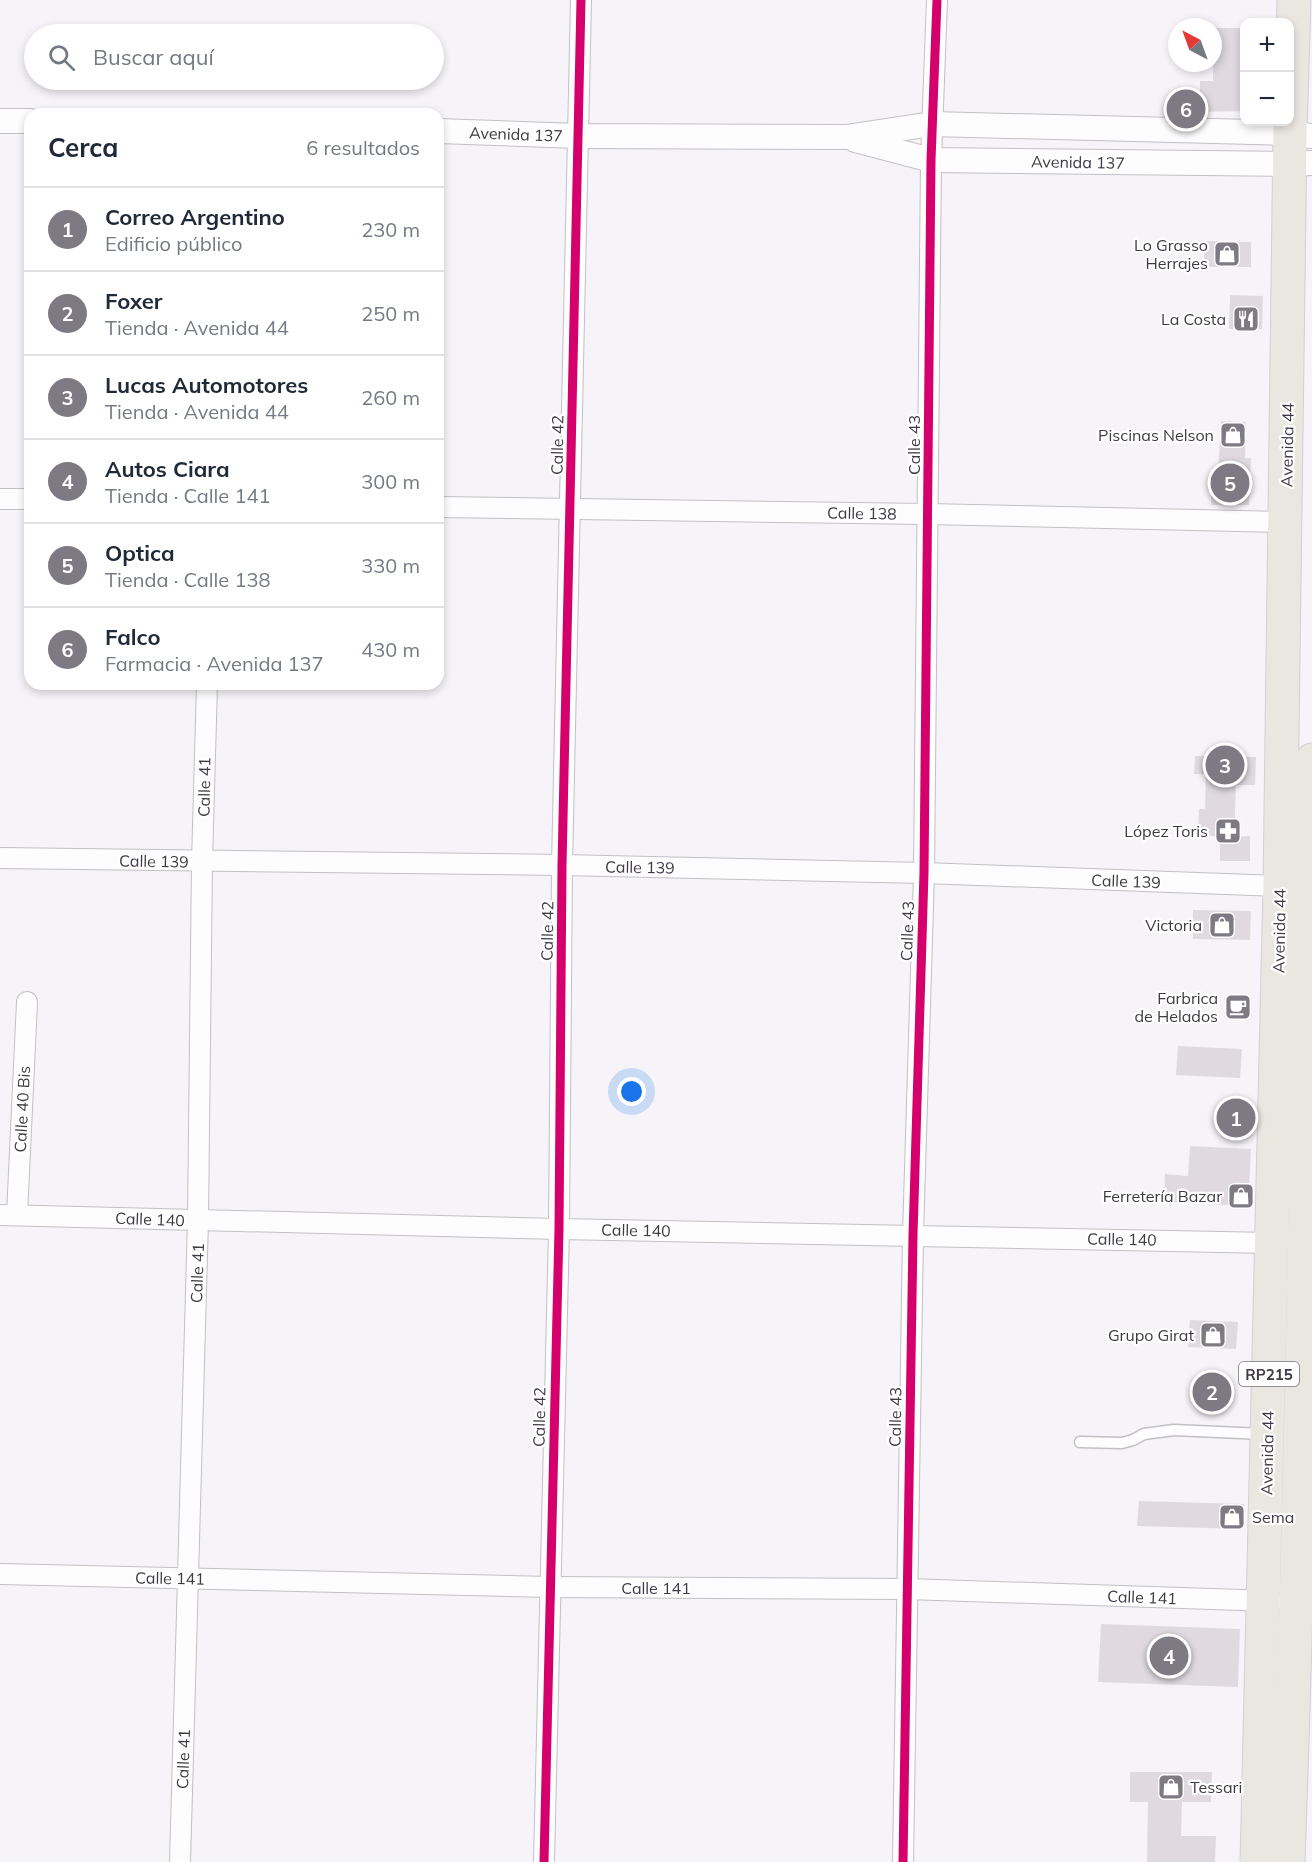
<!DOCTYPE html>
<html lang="es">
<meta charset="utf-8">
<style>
:root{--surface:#fff;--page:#f6f6f7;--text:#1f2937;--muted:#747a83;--line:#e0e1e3;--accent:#7e7a83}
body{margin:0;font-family:Mulish,sans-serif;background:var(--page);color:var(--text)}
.controls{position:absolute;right:18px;top:18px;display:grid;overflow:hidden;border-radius:12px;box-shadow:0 3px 9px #0003}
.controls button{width:54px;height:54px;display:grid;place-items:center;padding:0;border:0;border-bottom:2px solid var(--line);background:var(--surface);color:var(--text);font:30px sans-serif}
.compass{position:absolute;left:1168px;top:18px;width:54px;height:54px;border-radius:50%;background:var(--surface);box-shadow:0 3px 9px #0003;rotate:319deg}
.you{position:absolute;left:632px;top:1092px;width:21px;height:21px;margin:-15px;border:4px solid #fff;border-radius:50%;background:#1a73e8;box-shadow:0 0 0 9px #1a73e833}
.badge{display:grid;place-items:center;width:39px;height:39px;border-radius:50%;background:var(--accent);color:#fff;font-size:20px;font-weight:700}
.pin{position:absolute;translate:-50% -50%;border:3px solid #fff;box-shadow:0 2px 6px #0006}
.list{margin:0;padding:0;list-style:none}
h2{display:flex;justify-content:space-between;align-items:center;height:78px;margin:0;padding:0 24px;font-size:26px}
h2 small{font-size:20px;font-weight:400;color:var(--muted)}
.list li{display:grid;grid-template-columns:39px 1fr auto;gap:18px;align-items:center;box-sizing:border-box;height:84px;padding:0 24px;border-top:2px solid var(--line)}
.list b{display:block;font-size:22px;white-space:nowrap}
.list p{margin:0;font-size:20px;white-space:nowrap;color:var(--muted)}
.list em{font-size:20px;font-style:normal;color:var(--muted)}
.icon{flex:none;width:33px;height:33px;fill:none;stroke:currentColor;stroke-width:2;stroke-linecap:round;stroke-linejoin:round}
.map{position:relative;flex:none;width:1312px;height:1862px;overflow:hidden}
.search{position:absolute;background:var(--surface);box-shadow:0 3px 9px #0003;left:24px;top:24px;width:420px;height:66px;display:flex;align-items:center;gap:15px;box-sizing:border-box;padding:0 21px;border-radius:33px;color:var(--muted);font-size:22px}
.panel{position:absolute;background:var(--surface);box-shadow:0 3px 9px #0003;left:24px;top:108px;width:420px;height:582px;border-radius:18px}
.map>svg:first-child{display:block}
</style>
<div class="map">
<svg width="1312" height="1862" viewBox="0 0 1312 1862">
<rect width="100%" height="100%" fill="#f6f4f9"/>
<g fill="#e0dae0">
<path d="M1213,28H1245V111L1200,112V81H1213Z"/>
<path d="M1204,241L1251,242V267H1204Z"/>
<path d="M1230,295L1263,296L1262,329H1229Z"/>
<path d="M1221,421L1246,422L1245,458H1251L1249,505H1211V476H1218Z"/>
<path d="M1195,756L1256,757L1255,785H1236L1234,837L1250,836V861H1220V836H1198L1199,809H1205L1206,774H1194Z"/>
<path d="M1193,910L1251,911L1250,940L1193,939Z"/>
<path d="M1178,1046L1242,1049L1240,1078L1176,1075Z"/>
<path d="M1190,1146L1251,1149L1248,1206L1164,1202L1165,1174L1188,1176Z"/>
<path d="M1190,1320L1238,1322L1236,1349L1188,1347Z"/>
<path d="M1196,1383H1229L1228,1402H1195Z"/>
<path d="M1139,1501L1244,1504L1243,1529L1137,1526Z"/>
<path d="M1101,1624L1240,1629L1238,1687L1098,1682Z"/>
<path d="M1130,1772H1212L1211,1802H1182L1181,1836H1216L1215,1862H1147L1148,1802H1130Z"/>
</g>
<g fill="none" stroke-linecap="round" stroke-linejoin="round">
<defs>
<path id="service" d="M1080,1442L1122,1443L1133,1440L1144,1434L1174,1430L1263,1434"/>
<g id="minor">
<path d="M0,499H30"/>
<path d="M438,507L928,514L1286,522"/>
<path d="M0,858L562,865L924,873L1280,886"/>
<path d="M0,1215L559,1229L1272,1243"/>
<path d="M17,1215L27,1002"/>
<path d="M0,1574L550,1587L907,1589L1272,1601"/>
<path d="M180,1862L198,1220L202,862L207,684"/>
<path d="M544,1862L559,1229L562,865L581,0"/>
<path d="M903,1862L913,1235L924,873L931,160L937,0"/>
</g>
<g id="tertiary">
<path d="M0,121H30"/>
<path d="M438,131L578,136L846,137L932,124L1290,133L1312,136"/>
<path d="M855,140L931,160L1290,164L1312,163"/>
</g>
<g id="trunk">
<path d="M1257,1862L1280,886L1290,133L1294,0"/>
<path d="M1288,1862C1301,1495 1307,1127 1312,760"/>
</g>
</defs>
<use href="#service" stroke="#c2bfc6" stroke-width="13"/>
<use href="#minor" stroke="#c2bfc6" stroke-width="22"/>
<use href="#tertiary" stroke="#c2bfc6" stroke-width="26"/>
<use href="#trunk" stroke="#d1d0d4" stroke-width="35"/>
<use href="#service" stroke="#fefdfe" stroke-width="10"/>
<use href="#minor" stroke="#fefdfe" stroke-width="20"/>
<use href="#tertiary" stroke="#fefdfe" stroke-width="24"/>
<use href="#trunk" stroke="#eae6e0" stroke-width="33"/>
<defs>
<g id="cycleway">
<path d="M544,1862L559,1229L562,865L581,0"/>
<path d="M903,1862L913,1235L924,873L931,160L937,0"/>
</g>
</defs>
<use href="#cycleway" stroke="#fff" stroke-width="13"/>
<use href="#cycleway" stroke="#d6006c" stroke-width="9"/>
</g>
<defs>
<symbol id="shop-square" viewBox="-11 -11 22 22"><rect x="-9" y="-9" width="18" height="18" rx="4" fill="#7e7a83" stroke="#fff"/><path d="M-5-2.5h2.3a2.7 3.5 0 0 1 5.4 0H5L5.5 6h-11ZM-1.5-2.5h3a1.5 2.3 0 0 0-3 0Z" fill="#fff"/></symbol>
<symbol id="restaurant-square" viewBox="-11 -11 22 22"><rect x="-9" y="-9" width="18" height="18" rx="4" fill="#7e7a83" stroke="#fff"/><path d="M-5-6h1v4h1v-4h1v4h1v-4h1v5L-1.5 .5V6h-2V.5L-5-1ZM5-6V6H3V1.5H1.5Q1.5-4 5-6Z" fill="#fff"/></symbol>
<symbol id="pharmacy-square" viewBox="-11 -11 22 22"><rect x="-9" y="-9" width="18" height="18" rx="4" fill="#7e7a83" stroke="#fff"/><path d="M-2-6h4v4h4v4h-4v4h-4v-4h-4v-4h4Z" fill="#fff"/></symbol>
<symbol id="cafe-square" viewBox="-11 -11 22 22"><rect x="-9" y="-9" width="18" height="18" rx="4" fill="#7e7a83" stroke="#fff"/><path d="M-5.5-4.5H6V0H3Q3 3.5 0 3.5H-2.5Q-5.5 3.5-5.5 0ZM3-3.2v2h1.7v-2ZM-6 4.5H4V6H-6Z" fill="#fff"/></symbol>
</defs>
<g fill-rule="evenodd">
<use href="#shop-square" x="1212" y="239" width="30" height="30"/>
<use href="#restaurant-square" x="1231" y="304" width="30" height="30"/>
<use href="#shop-square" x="1218" y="420" width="30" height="30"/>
<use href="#pharmacy-square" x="1213" y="816" width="30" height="30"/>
<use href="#shop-square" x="1207" y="910" width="30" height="30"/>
<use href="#cafe-square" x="1223" y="992" width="30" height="30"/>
<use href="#shop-square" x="1226" y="1181" width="30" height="30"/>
<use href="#shop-square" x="1198" y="1320" width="30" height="30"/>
<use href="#shop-square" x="1217" y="1502" width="30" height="30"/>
<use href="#shop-square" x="1156" y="1772" width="30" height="30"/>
</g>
<g text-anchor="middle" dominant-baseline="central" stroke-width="4.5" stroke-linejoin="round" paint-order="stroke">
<rect fill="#fff" stroke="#78747c" stroke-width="1.5" x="1239" y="1362" width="60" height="24" rx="4.5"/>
<g font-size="15" font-weight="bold" fill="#3e3944">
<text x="1269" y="1374">RP215</text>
</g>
<g font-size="16" fill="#3e3944" stroke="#fff">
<text transform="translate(516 134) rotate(2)">Avenida 137</text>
<text transform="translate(1078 162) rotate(1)">Avenida 137</text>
<text transform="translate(557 445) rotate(-89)">Calle 42</text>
<text transform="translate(914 445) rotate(-90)">Calle 43</text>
<text transform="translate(1287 445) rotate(-89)">Avenida 44</text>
<text transform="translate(862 513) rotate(1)">Calle 138</text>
<text transform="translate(204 787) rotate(-89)">Calle 41</text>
<text transform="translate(154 861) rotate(1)">Calle 139</text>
<text transform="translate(640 867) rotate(1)">Calle 139</text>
<text transform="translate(1126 881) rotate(2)">Calle 139</text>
<text transform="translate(547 931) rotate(-89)">Calle 42</text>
<text transform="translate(907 931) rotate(-88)">Calle 43</text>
<text transform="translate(1279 931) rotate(-89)">Avenida 44</text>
<text transform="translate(22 1109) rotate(-87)">Calle 40 Bis</text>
<text transform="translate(150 1219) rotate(2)">Calle 140</text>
<text transform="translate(636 1230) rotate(1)">Calle 140</text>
<text transform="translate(1122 1239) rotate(1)">Calle 140</text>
<text transform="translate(197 1273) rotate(-88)">Calle 41</text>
<text transform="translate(539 1417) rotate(-89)">Calle 42</text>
<text transform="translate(895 1417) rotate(-89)">Calle 43</text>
<text transform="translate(1267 1453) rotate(-89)">Avenida 44</text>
<text transform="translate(170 1578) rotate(1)">Calle 141</text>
<text x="656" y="1588">Calle 141</text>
<text transform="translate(1142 1597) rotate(2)">Calle 141</text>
<text transform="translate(183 1759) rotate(-88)">Calle 41</text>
</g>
<g font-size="16" fill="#3e3944" stroke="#fff" text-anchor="end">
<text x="1208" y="245">Lo Grasso<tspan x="1208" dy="18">Herrajes</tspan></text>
<text x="1226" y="319">La Costa</text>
<text x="1214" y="435">Piscinas Nelson</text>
<text x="1208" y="831">López Toris</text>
<text x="1202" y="925">Victoria</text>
<text x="1218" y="998">Farbrica<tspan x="1218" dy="18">de Helados</tspan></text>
<text x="1222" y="1196">Ferretería Bazar</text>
<text x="1194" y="1335">Grupo Girat</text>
<text x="1252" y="1517" text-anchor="start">Sema</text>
<text x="1190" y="1787" text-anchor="start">Tessari</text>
</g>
</g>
</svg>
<div class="controls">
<button>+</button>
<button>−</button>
</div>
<svg class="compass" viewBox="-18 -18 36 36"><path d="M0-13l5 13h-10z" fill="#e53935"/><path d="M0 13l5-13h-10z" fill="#747a83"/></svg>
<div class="you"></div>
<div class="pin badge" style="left:1236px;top:1118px">1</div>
<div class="pin badge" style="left:1212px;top:1392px">2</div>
<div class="pin badge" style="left:1225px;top:765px">3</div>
<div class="pin badge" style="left:1169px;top:1656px">4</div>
<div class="pin badge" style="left:1230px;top:483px">5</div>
<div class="pin badge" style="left:1186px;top:109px">6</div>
<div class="search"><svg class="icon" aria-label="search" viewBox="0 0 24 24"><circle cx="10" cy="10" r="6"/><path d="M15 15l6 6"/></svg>Buscar aquí</div>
<section class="panel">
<h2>Cerca<small>6 resultados</small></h2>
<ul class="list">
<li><span class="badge">1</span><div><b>Correo Argentino</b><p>Edificio público</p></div><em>230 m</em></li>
<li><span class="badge">2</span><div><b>Foxer</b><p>Tienda · Avenida 44</p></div><em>250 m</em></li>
<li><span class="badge">3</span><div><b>Lucas Automotores</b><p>Tienda · Avenida 44</p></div><em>260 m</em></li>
<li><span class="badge">4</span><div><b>Autos Ciara</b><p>Tienda · Calle 141</p></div><em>300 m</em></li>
<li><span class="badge">5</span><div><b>Optica</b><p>Tienda · Calle 138</p></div><em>330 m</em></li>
<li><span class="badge">6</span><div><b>Falco</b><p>Farmacia · Avenida 137</p></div><em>430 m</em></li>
</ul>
</section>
</div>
